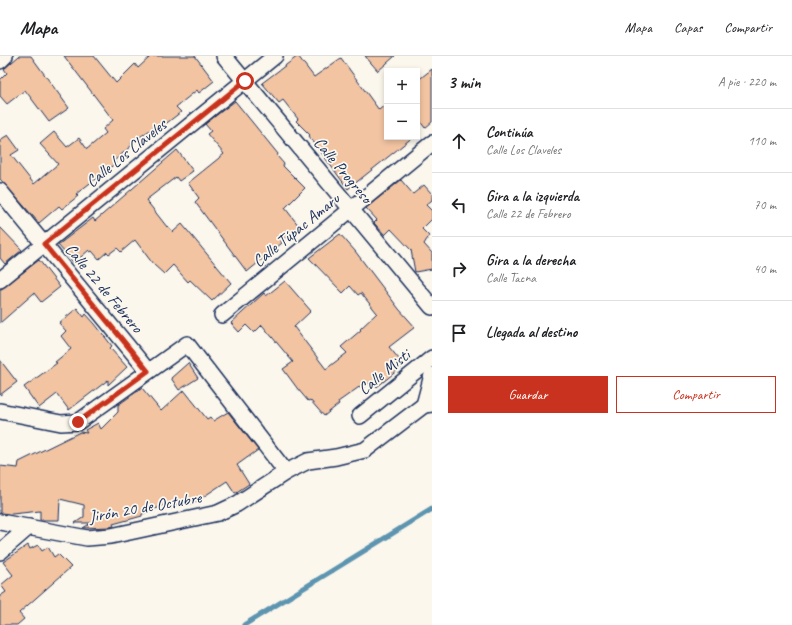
<!DOCTYPE html>
<html lang="es">
<meta charset="utf-8">
<style>
:root{--surface:#fff;--page:#f2f2f2;--text:#202124;--muted:#757577;--line:#e0e0e0;--accent:#c8321e}
body{margin:0;font-family:Caveat,sans-serif;background:var(--page);color:var(--text)}
.controls{position:absolute;right:12px;top:12px;display:grid;overflow:hidden;border-radius:0px;box-shadow:0 2px 6px #0003}
.controls button{width:36px;height:36px;display:grid;place-items:center;padding:0;border:0;border-bottom:1px solid var(--line);background:var(--surface);color:var(--text);font:20px sans-serif}
.stop{position:absolute;width:12px;height:12px;margin:-9px;border:3px solid #c8321e;border-radius:50%;background:#fff}
.stop.end{background:#c8321e;border-color:#fff;box-shadow:0 1px 4px #0008}
.list{margin:0;padding:0;list-style:none}
h2{display:flex;justify-content:space-between;align-items:center;height:52px;margin:0;padding:0 16px;font-size:17px}
h2 small{font-size:13px;font-weight:400;color:var(--muted)}
.list li{display:grid;grid-template-columns:26px 1fr auto;gap:12px;align-items:center;box-sizing:border-box;height:64px;padding:0 16px;border-top:1px solid var(--line)}
.list b{display:block;font-size:15px;white-space:nowrap}
.list p{margin:0;font-size:13px;white-space:nowrap;color:var(--muted)}
.list em{font-size:13px;font-style:normal;color:var(--muted)}
.actions{display:flex;gap:8px;padding:12px 16px}
.actions a{flex:1;padding:9px 0;border:1px solid var(--accent);border-radius:0px;text-align:center;font-size:14px;color:var(--accent)}
.actions .main{background:var(--accent);color:#fff}
.icon{flex:none;width:22px;height:22px;fill:none;stroke:currentColor;stroke-width:2;stroke-linecap:round;stroke-linejoin:round}
.map{position:relative;flex:none;width:432px;height:569px;overflow:hidden}
header{display:flex;align-items:center;gap:24px;box-sizing:border-box;height:56px;padding:0 20px;background:var(--surface);border-bottom:1px solid var(--line)}
header strong{font-size:19px}
nav{display:flex;gap:22px;margin-inline-start:auto;font-size:14px}
main{display:flex}
aside{flex:1;background:var(--surface)}
.map>svg:first-child{display:block}
</style>
<header>
<strong>Mapa</strong>
<nav><a>Mapa</a><a>Capas</a><a>Compartir</a></nav>
</header>
<main>
<div class="map">
<svg width="432" height="569" viewBox="0 0 432 569">
<rect width="100%" height="100%" fill="#fbf7ec"/>
<filter id="ink" filterUnits="userSpaceOnUse"><feTurbulence type="fractalNoise" baseFrequency=".025" numOctaves="2"/><feDisplacementMap in="SourceGraphic" scale="8" xChannelSelector="R" yChannelSelector="G"/><feConvolveMatrix kernelMatrix="1 2 1 2 8 2 1 2 1" color-interpolation-filters="sRGB"/></filter>
<g filter="url(#ink)">
<g fill="none" stroke-linecap="round" stroke-linejoin="round">
<path stroke="#5d94b0" stroke-width="5" d="M244,569L432,453"/>
</g>
<g fill="#f2c4a2" stroke="#1b2f5e">
<path d="M19,0H31L69,52L49,66L25,34L7,48L0,40V24L7,17L4,13Z"/>
<path d="M64,0H94L116,27L135,8L138,12L151,0H195L214,25L199,37L197,34L176,51L181,56L159,73L156,70L131,87L132,89L114,105L116,107L76,138L78,140L62,153L59,150L39,167L0,123V84L8,79L19,94L11,99L34,128L58,108L40,88L54,76L67,91L79,82L87,93L106,77L103,73L113,64Z"/>
<path d="M298,0L314,21L341,2L379,54L387,47V81H413L348,133L309,80L310,79L296,65L298,63L283,44L279,47L262,27Z"/>
<path d="M365,0H395L378,15Z"/>
<path d="M432,13V66L425,72L417,61V25Z"/>
<path d="M235,45L278,98L277,100L284,108L283,110L305,132L285,152L299,170L281,185L282,187L247,216L195,146L199,142L188,127L224,98L207,78L211,75L205,68Z"/>
<path d="M177,94L193,115L179,125L176,121L146,144L167,171L168,170L173,176L182,168L231,227L212,245L190,224L188,226L173,209L164,218L153,208L135,184L121,196L117,192L109,198L107,196L99,203L92,195L90,196L89,194L74,207L58,189L93,162L95,165Z"/>
<path d="M401,124L413,138L424,129L432,138V144L426,149L432,155V163L422,173L429,180L424,188L432,197V213L415,216L411,194L391,173L385,179L374,167L377,164L366,152Z"/>
<path d="M0,171L22,194L5,208L0,202Z"/>
<path d="M340,178L355,195L399,253L415,271L389,291L404,309L377,331L372,325L364,331L362,329L338,346L339,348L324,360L310,344L308,345L297,332L283,313L293,306L262,269L254,277L246,269L239,276L231,267L264,237L266,240L285,225L311,255L294,271L326,313L347,297L341,291L361,274L360,273L377,257L361,237L358,239L350,230L343,237L309,202Z"/>
<path d="M39,204L60,231L41,246L34,237L0,267V234Z"/>
<path d="M77,252L84,261L86,258L95,268L112,290L110,292L127,311L108,329V324L69,354L57,338L39,352L24,331L57,307L55,306L71,293L61,280L66,275L59,267Z"/>
<path d="M0,304L17,326L0,339Z"/>
<path d="M188,307L198,322L179,334L171,322Z"/>
<path d="M142,332L161,355L184,334L207,363L210,361L213,365L228,356L258,394L237,409L249,428L235,437L227,425L191,449L187,443L170,453L168,448L142,458V460L113,468L114,470L110,471L83,472L91,467H75L84,461V449L60,443L59,464H40V455L12,458L0,457V410L18,412L19,406L80,376L87,377L85,374L98,367L101,373L118,356V349Z"/>
<path d="M28,489L30,493L38,489L42,495L48,491L54,501L58,498L71,511L19,557L24,563L17,569H0V540L6,536L1,529L13,519L3,506Z"/>
</g>
<g fill="none" stroke-linecap="round" stroke-linejoin="round">
<defs>
<g id="minor">
<path d="M224,0L432,251"/>
<path d="M0,5L5,0"/>
<path d="M0,135L148,315"/>
<path d="M0,224L275,0"/>
<path d="M222,259L432,87"/>
<path d="M432,319L424,349L432,348"/>
<path d="M0,355L61,367L78,366L187,288L286,416"/>
<path d="M360,360L432,302"/>
<path d="M0,466L87,482L111,480L218,457L237,448L286,416L308,405L336,401L365,394L424,349"/>
<path d="M0,496L29,471"/>
</g>
</defs>
<use href="#minor" stroke="#1b2f5e" stroke-width="18"/>
<use href="#minor" stroke="#fbf7ec" stroke-width="15"/>
</g>
</g>
<g fill="none" stroke-linecap="round" stroke-linejoin="round" filter="url(#ink)">
<path stroke="#c8321e" stroke-width="5" d="M78,366L148,315L44,188L245,25"/>
</g>
<g text-anchor="middle" dominant-baseline="central" stroke-width="3.5" stroke-linejoin="round" paint-order="stroke">
<g font-size="17" fill="#1b2f5e" stroke="#fbf7ec">
<text transform="translate(126 97) rotate(-39)">Calle Los Claveles</text>
<text transform="translate(343 114) rotate(50)">Calle Progreso</text>
<text transform="translate(296 174) rotate(-39)">Calle Túpac Amaru</text>
<text transform="translate(104 232) rotate(50)">Calle 22 de Febrero</text>
<text transform="translate(384 316) rotate(-39)">Calle Misti</text>
<text transform="translate(145 451) rotate(-10)">Jirón 20 de Octubre</text>
</g>
</g>
</svg>
<div class="controls">
<button>+</button>
<button>−</button>
</div>
<div class="stop" style="left:245px;top:25px"></div>
<div class="stop end" style="left:78px;top:366px"></div>
</div>
<aside>
<h2>3 min<small>A pie · 220 m</small></h2>
<ul class="list">
<li><svg class="icon" aria-label="ahead" viewBox="0 0 24 24"><path d="M12 20V5M6 11l6-6 6 6"/></svg><div><b>Continúa</b><p>Calle Los Claveles</p></div><em>110 m</em></li>
<li><svg class="icon" aria-label="left" viewBox="0 0 24 24"><path d="M17 20v-9H6M10 6l-5 5 5 5"/></svg><div><b>Gira a la izquierda</b><p>Calle 22 de Febrero</p></div><em>70 m</em></li>
<li><svg class="icon" aria-label="right" viewBox="0 0 24 24"><path d="M7 20v-9h11M14 6l5 5-5 5"/></svg><div><b>Gira a la derecha</b><p>Calle Tacna</p></div><em>40 m</em></li>
<li><svg class="icon" aria-label="arrive" viewBox="0 0 24 24"><path d="M6 21V4h12l-3 4 3 4H6"/></svg><div><b>Llegada al destino</b></div></li>
</ul>
<div class="actions"><a class="main">Guardar</a><a>Compartir</a></div>
</aside>
</main>
